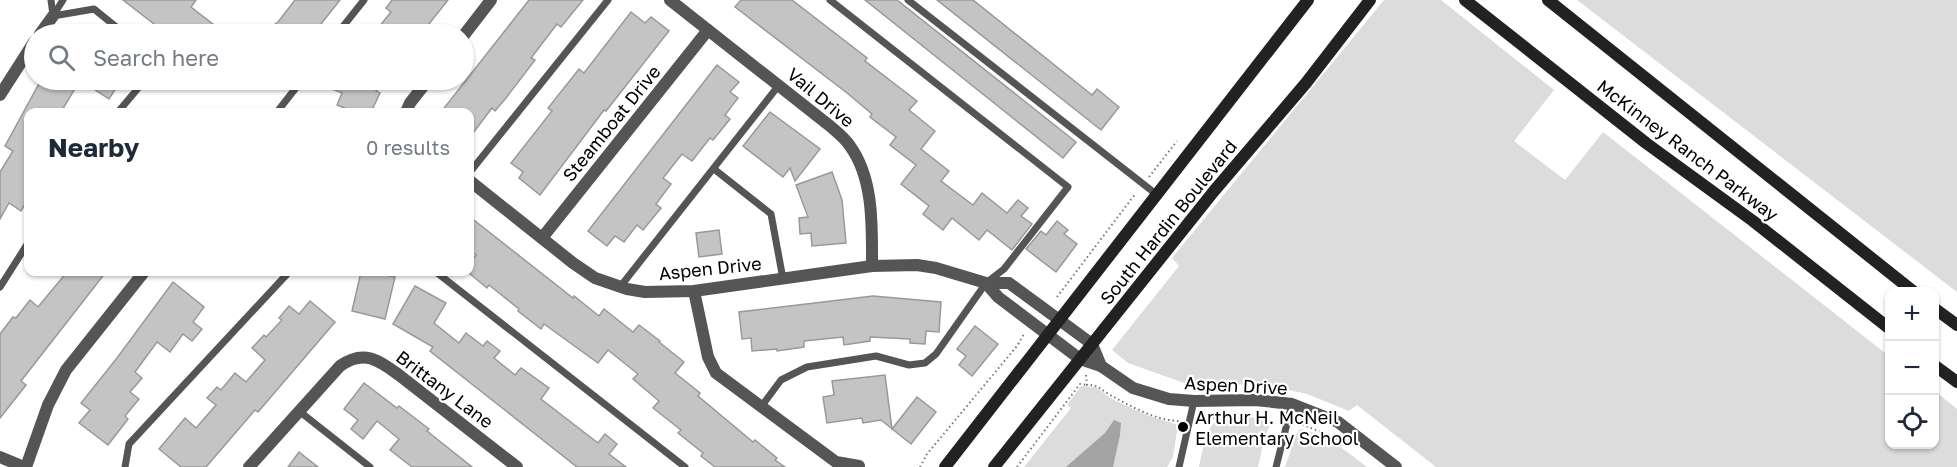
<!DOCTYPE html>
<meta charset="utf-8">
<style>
:root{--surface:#fff;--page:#f2f2f3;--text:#1f2937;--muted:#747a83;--line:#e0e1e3}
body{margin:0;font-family:"Golos Text",sans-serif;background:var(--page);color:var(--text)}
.controls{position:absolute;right:18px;bottom:18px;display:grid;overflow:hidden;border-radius:12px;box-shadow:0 2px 4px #0004}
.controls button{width:54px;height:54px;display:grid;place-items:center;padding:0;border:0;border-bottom:2px solid var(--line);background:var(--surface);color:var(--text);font:30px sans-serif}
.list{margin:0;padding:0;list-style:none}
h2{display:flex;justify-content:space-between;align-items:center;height:78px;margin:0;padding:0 24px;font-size:26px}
h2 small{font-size:20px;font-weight:400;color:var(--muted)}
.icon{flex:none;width:33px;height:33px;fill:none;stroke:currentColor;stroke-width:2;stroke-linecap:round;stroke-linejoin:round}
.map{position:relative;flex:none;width:1957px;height:467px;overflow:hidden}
.search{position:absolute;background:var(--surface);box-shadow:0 2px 4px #0004;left:24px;top:24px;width:450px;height:66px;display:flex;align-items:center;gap:15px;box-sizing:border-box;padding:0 21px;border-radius:33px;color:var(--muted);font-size:22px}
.panel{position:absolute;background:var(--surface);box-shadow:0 2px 4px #0004;left:24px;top:108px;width:450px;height:168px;border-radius:12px}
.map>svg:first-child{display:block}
</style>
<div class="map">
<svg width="1957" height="467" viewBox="0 0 1957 467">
<rect width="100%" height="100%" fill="#fff"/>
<g fill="#dcdcdc">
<path d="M1384,0H1441L1554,90L1514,141L1565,180L1603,132L1889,356L1890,444H1934L1935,391L1957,409V467H1436L1357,405L1349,411L1307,394L1256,383L1201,389L1128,363L1112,350L1179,266L1172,258Z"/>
<path d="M1577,0H1957V292Z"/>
<path d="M1081,386L1096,387L1112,399L1147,415L1178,425L1173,457L1167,467H1024L1071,408L1067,405Z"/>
<path d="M1262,417L1269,419L1271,423L1265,436L1258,467H1199C1211,413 1209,419 1262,417Z"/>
<path d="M1300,429C1326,434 1346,451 1367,467H1285L1296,435Z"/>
</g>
<path fill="#a3a3a3" d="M1114,420L1121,423L1120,435L1113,467H1066L1105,433Z"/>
<g fill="#c4c4c4" stroke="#999" stroke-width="1.5">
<path d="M123,0H196L191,7L214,25L207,34H167Z"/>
<path d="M295,0H340L313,34H260L278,22Z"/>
<path d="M392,0H448L421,34H386L378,28L391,12L386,8Z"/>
<path d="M529,0H583L561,27L557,24L531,58L535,60L506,98L495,111L492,108L470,137V112H441Z"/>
<path d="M741,0H792L867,58L865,61L917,101L909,110L935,131L921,149L949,171L941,181L973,205L982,193L1007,213L1018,200L1028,208L1021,216L1032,224L1012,250L987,230L979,240L952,218L943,230L923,214L929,206L901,184L916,165L890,145L896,137L870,117L872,114L847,93L735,7Z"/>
<path d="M865,0H897L1076,142L1063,158Z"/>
<path d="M937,0H973L1092,95L1097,89L1119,107L1101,130Z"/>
<path d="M631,12L645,23L651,17L669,31L606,111L604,110L540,195L519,178L523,172L511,163L552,111L548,108L579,69L584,73Z"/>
<path d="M717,65L739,82L730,92L738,98L725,115L730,119L713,140L710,138L692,161L682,154L663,178L671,184L656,204L661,208L643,230L637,225L624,242L615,236L607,246L588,231Z"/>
<path d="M41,80H109L118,85L109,99L80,80L61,112H28V199L21,211L9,203L0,219V172L13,151L5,146Z"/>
<path d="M334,80H385L376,91L380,93L371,112H355L337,105L342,93L330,88Z"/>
<path d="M770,112L820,149L795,181L790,168L783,177L743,146Z"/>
<path d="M832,172L842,200L846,243L812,246L811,233L800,234L799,218L808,217L796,185Z"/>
<path d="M470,217L573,298L574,296L599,316L604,309L633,332L639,325L660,341L659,342L684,362L675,373L700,393L698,396L753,442L755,440L777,458L775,460L785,467H715L701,456L703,453L678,433L681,430L653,408L659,401L633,379L638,374L608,350L598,363L544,324L541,329L518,311L519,309L489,285L487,288L470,274V263L476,255L470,250Z"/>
<path d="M1057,221L1068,230L1064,234L1077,244L1056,272L1026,249L1041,231L1046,235Z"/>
<path d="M719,230L722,254L699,257L696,233Z"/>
<path d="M67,272H106L21,381L26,385L0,418V334L13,317L16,318L30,300L38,307Z"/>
<path d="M361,272H370L395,277L385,319L352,311Z"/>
<path d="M173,282L204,307L193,322L202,329L192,341L183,334L170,352L157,342L135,372L142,378L130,392L139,399L125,416L128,419L108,445L79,423L90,410L81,403L117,358Z"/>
<path d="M415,286L446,303L434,323L459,343L466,333L483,346L487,341L500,351L494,358L515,375L521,368L549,388L541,399L598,443L605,434L617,444L609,454L626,467H577L430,351L433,347L393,324Z"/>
<path d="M873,296L941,302L939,332L926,331L925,344L910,343V339L870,337V341L844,345L843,337L804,341V347L777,351V349L752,351L751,338L742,339L739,312Z"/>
<path d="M310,301L335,322L258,412L255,410L206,467H181L159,449L185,418L196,428L216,405L207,398L217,387L221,390L235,373L246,382L265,360L252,348L264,335L266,337L282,320L279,318L289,306L299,314Z"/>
<path d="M975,326L998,344L972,376L959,365L966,356L957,349Z"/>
<path d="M885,375L892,429L917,397L936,412L911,444L881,420L863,423L862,418L827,423L823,397L834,395L832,381Z"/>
<path d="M364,383L397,408L399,406L429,429L427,431L472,467H412L390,450L399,439L377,421L363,439L351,429L358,420L344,409Z"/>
<path d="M299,452L318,467H288Z"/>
</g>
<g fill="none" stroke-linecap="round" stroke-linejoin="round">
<g stroke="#777" stroke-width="2" stroke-dasharray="1.5 3" stroke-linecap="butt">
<path d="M1149,177L1177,141"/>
<path d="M1057,297L1136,193"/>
<path d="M1086,375L1087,385C1097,384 1103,391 1112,396C1132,407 1157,421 1180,421"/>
<path d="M1200,419L1248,415"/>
<path d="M1298,423L1326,434L1344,445"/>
<path d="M920,467L927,454L1017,346L1024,334"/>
<path d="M1017,467L1080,384L1087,385"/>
</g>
<g stroke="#555" stroke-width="7">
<path d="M51,0L53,15"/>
<path d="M908,0L1156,194"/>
<path d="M53,16L94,9L125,34"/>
<path d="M53,16L63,0"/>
<path d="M337,34L364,0"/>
<path d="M118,112L145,80"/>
<path d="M277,112L302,80"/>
<path d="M714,169L771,214L783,279"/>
<path d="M470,172L608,0"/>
<path d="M436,272L685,467"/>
<path d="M0,287L28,243"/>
<path d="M620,287L779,85"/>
<path d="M761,407L781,380L807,367L876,356L909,365L925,363L936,354L986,283L1004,269L1068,187L830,0"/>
<path d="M299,411L370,467"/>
<path d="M125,467L129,444L289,272"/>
<path d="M1179,467L1194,401"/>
<path d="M1276,467L1292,404"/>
</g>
<g stroke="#555" stroke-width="12">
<path d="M670,0L830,126C837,132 845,138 850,146C874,179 872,227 872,266"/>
<path d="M40,34L53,16"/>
<path d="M464,35L491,0"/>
<path d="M0,95L34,42"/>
<path d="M406,112L410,103L428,80"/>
<path d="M470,181L573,263L595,278L627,289L645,292L694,291L872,266L917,265L936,268L986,283H1009L1092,344L1101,366L1133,388L1169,399L1194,401L1255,400L1292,404L1338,422L1396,467"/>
<path d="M542,238L708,30"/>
<path d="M986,283L998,297L1080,359L1101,366"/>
<path d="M694,291L708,357L716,373L836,462L859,466"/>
<path d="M0,457L24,467"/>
<path d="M26,467L48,405L66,370L144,272"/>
<path d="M249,467L340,366C364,349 378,360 399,375L517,467"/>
</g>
<g stroke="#222" stroke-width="12">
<path d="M1465,0L1646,143L1753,221L1890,329"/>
<path d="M1548,0C1670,97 1791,195 1914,292"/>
<path d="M1934,308L1957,325"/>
<path d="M1934,365L1957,382"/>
<path d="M945,467L1308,0"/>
<path d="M994,467L1214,191L1306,83L1370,0"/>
</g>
</g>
<circle fill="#000" stroke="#fff" stroke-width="2" cx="1183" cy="427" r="6"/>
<g text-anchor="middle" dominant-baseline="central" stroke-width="4.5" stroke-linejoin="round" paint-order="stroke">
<g font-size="18" fill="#000" stroke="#fff">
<text transform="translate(821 97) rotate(40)">Vail Drive</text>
<text transform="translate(611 123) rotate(-51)">Steamboat Drive</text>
<text transform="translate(1688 150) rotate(37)">McKinney Ranch Parkway</text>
<text transform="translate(1168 222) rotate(-51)">South Hardin Boulevard</text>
<text transform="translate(710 268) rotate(-6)">Aspen Drive</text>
<text transform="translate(1236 385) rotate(3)">Aspen Drive</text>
<text transform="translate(445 389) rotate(37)">Brittany Lane</text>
</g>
<g font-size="18" fill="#000" stroke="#fff" text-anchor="start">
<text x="1195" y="417">Arthur H. McNeil<tspan x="1195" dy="21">Elementary School</tspan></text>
</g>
</g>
</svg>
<div class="controls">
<button>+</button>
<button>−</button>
<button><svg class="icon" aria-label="locate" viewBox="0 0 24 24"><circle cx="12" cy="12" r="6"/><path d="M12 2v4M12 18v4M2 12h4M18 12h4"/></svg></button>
</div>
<div class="search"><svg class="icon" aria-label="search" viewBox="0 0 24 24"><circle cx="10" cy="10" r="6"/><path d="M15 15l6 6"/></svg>Search here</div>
<section class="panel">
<h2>Nearby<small>0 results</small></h2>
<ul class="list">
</ul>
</section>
</div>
